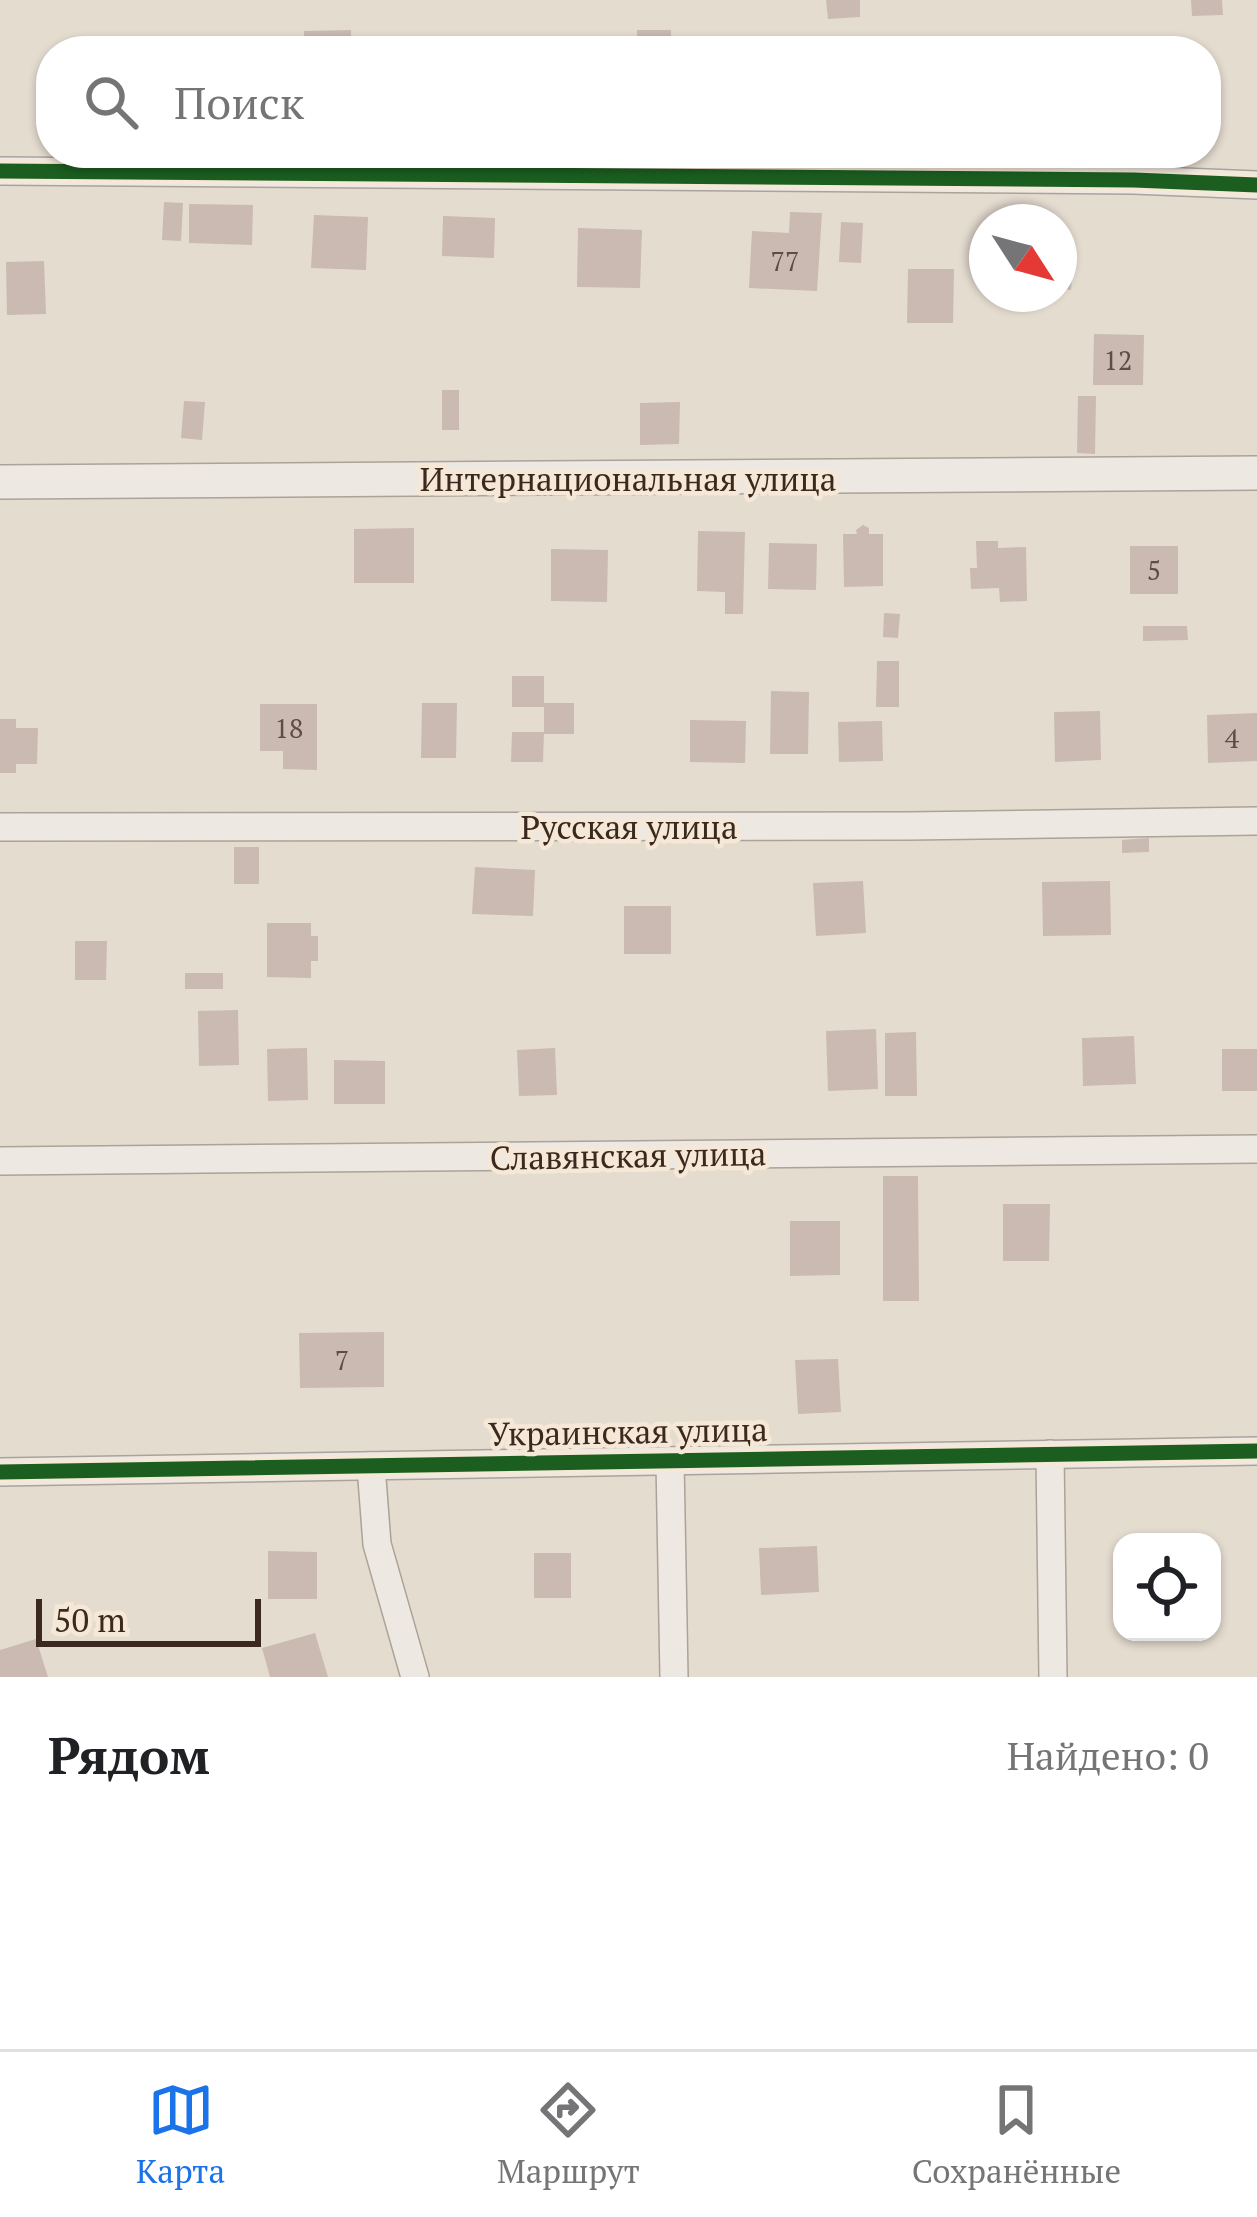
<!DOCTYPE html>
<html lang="ru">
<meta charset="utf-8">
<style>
:root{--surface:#fff;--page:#f6f6f6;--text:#202124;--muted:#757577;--line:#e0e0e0;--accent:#1a73e8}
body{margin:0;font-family:"PT Serif",serif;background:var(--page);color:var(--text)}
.controls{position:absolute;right:36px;bottom:36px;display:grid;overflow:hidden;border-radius:24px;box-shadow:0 3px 9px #0004}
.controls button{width:108px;height:108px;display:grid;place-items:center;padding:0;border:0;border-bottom:3px solid var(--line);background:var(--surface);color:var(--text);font:60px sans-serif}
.compass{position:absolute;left:969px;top:204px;width:108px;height:108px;border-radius:50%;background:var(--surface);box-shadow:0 3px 9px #0004;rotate:126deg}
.scale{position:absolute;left:36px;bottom:30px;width:225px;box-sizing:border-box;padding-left:12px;border:6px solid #3b2920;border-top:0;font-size:33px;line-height:42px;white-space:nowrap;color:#3b2920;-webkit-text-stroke:9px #f6e8d7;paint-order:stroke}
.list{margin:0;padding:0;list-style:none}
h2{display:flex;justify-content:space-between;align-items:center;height:156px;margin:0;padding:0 48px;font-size:51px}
h2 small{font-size:39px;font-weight:400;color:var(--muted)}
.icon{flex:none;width:66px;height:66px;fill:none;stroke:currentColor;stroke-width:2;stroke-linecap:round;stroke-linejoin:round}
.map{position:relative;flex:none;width:1257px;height:1677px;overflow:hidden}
.search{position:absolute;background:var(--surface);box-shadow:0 3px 9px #0004;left:36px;right:36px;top:36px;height:132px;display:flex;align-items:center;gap:30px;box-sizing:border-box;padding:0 42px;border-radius:48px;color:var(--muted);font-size:45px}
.sheet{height:372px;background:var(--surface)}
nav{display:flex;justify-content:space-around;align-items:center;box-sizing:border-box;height:168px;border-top:3px solid var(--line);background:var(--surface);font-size:33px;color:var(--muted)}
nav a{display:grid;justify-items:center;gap:6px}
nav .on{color:var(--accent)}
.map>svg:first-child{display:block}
</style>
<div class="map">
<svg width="1257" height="1677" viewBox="0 0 1257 1677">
<rect width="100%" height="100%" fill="#e5dcd0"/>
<g fill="#cabab1">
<path d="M826,0H860V17L828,19Z"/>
<path d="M1191,0H1222L1223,15L1192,16Z"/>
<path d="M351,30V51H304V31Z"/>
<rect x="637" y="30" width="34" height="21"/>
<path d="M164,202L183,203L181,241L162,240Z"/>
<path d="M189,204L253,205L252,245L189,243Z"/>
<path d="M790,212L822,213L817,291L749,288L752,231L789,233Z"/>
<path d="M314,215L368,217L366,270L311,268Z"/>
<path d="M443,216L495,218L494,258L442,256Z"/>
<path d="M841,222L863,223L861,263L839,262Z"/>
<path d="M578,228L642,230L640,288L577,287Z"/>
<path d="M1059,251L1074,252L1071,290L1059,289Z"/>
<path d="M44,261L46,314L7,315L6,262Z"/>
<path d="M908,269H954L953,323H907Z"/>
<path d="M1094,334L1144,335L1143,385H1093Z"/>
<rect x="442" y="390" width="17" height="40"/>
<path d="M1078,396H1096L1095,454L1077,453Z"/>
<path d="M184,401L205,402L202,440L181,438Z"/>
<path d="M680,402L679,444L640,445V403Z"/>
<path d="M863,525L869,528V534H883V586L844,587L843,534H857L856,530Z"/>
<path d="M414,528V583H354V529Z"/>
<path d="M698,531L745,532L743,614H725V592L697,591Z"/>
<path d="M976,541H998V548L1026,547L1027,601L1000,602L999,588L971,589L970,568H977Z"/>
<path d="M769,543L817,544L816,590L768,589Z"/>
<rect x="1130" y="546" width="48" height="48"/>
<path d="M551,549L608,550L607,602L551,601Z"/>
<path d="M884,613L900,614L898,638L883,637Z"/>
<path d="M1143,626H1187L1188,640L1143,641Z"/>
<path d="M877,661H899V707H876Z"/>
<rect x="512" y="676" width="32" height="31"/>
<path d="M771,691L809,692L808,754H770Z"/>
<path d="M422,703H457L456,758H421Z"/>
<rect x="544" y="703" width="30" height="31"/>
<path d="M260,704H317V770L283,769V751H260Z"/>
<path d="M1100,711L1101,760L1055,762L1054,712Z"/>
<path d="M1257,713V761L1208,763L1207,715Z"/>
<path d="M0,719H16V728H38L37,764H16V773H0Z"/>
<path d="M690,720L746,721L745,763L690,762Z"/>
<path d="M882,721L883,761L839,762L838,722Z"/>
<path d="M512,732H544L543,762H511Z"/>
<path d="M1149,838V852L1122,853V840Z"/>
<rect x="234" y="847" width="25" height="37"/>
<path d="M475,867L535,870L533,916L472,914Z"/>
<path d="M863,881L866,933L816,936L813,883Z"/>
<path d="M1110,881L1111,935L1043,936L1042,882Z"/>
<rect x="624" y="906" width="47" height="48"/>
<path d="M267,923H311V936H318V961H311V978L267,977Z"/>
<path d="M75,941H107L106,980H75Z"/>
<rect x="185" y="973" width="38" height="16"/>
<path d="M238,1010L239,1065L199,1066L198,1011Z"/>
<path d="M876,1029L878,1089L828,1091L826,1031Z"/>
<path d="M916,1032L917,1096H885V1033Z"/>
<path d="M1134,1036L1136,1084L1083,1086L1082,1038Z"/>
<path d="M307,1048L308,1100L268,1101L267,1049Z"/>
<path d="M555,1048L557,1095L519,1096L517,1050Z"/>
<rect x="1222" y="1049" width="35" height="42"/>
<path d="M334,1060L385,1061V1104H334Z"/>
<path d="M883,1176H918L919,1301H883Z"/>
<path d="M1003,1204H1050L1049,1261H1003Z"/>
<path d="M790,1221H840V1275L790,1276Z"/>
<path d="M384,1332V1387L300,1388L299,1333Z"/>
<path d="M838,1359L841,1412L798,1414L795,1360Z"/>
<path d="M817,1546L819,1592L761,1595L759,1548Z"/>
<path d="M268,1551L317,1552V1599H268Z"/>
<rect x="534" y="1553" width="37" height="45"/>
<path d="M315,1633L328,1677H270L262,1648Z"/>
<path d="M36,1639L48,1677H0V1650Z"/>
</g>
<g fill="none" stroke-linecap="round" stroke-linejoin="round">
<defs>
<g id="minor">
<path d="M0,171L1134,180L1257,185"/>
<path d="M0,827L909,826L1257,821"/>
<path d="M0,1161L1257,1149"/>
<path d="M1050,1454L1053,1677"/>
<path d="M670,1461L674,1677"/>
<path d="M371,1466L377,1544L415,1677"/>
<path d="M0,1472L1257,1451"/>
</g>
<path id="tertiary" d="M0,482L1257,473"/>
</defs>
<use href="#minor" stroke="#aba299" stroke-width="30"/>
<use href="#tertiary" stroke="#aba299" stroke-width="36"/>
<use href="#minor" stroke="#eee8e2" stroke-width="27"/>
<use href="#tertiary" stroke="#eee8e2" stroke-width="33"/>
<defs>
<g id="cycleway">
<path d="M0,171L1134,180L1257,185"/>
<path d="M0,1472L1257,1451"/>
</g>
</defs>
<use href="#cycleway" stroke="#f6e8d7" stroke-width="22"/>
<use href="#cycleway" stroke="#1b5e20" stroke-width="15"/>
</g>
<g text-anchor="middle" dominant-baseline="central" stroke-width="9" stroke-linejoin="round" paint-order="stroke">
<g font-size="27" fill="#5f4d44">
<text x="785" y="261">77</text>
<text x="1118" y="360">12</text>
<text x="1154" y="570">5</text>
<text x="289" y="728">18</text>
<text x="1232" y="738">4</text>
<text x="342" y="1360">7</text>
</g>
<g font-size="33" fill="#3b2920" stroke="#f6e8d7">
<text x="628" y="478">Интернациональная улица</text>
<text x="629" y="826">Русская улица</text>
<text transform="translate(628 1155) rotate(-1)">Славянская улица</text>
<text transform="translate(628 1431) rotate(-1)">Украинская улица</text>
</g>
</g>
</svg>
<div class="controls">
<button><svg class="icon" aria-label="locate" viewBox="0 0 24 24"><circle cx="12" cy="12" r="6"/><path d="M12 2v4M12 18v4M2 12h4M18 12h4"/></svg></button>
</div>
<svg class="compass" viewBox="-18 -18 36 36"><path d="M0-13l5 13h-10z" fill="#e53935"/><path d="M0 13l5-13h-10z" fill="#757577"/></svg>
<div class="scale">50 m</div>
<div class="search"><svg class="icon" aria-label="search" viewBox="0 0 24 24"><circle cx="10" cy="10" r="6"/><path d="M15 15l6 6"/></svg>Поиск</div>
</div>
<section class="sheet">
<h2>Рядом<small>Найдено: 0</small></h2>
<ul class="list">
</ul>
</section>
<nav>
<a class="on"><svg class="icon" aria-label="map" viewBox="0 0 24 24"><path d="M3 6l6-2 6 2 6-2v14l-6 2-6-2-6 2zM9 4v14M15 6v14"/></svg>Карта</a>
<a><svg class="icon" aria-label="directions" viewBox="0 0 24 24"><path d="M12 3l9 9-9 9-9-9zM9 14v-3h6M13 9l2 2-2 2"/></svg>Маршрут</a>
<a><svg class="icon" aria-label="saved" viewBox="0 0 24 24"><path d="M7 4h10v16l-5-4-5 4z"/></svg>Сохранённые</a>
</nav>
